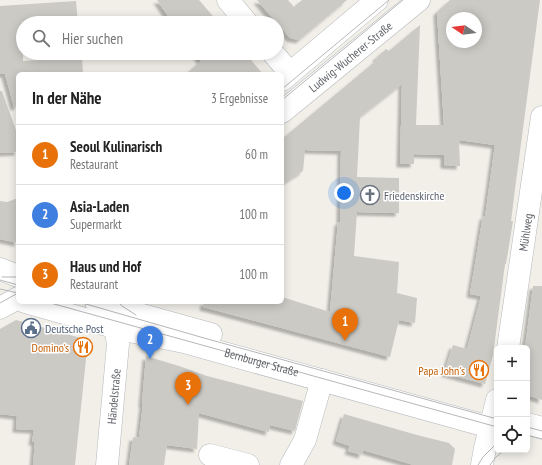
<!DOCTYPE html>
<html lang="de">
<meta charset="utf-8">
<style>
:root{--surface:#fff;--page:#f2f2f2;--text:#222;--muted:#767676;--line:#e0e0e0;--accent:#ea4335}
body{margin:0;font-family:"PT Sans Narrow",sans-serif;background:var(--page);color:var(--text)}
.controls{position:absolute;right:12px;bottom:12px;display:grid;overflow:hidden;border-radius:6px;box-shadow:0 2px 10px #0003}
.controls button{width:36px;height:36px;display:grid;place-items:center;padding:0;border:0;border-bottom:1px solid var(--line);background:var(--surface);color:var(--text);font:20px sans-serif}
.compass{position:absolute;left:446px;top:12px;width:36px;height:36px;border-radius:50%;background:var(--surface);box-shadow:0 2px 10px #0003;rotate:283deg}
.you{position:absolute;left:344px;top:193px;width:14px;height:14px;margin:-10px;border:3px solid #fff;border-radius:50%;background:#1a73e8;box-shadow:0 0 0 6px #1a73e833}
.badge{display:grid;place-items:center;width:26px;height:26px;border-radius:50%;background:var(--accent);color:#fff;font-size:13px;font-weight:700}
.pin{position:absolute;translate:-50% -33px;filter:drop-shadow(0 1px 2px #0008)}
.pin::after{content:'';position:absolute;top:21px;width:14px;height:12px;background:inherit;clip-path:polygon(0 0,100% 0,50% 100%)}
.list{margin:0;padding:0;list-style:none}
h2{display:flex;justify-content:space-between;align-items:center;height:52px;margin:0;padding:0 16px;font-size:17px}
h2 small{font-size:13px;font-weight:400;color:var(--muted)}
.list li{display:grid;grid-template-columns:26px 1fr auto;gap:12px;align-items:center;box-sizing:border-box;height:60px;padding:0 16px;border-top:1px solid var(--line)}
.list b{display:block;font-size:15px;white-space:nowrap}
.list p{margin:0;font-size:13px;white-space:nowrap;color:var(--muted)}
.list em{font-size:13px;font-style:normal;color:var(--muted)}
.icon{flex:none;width:22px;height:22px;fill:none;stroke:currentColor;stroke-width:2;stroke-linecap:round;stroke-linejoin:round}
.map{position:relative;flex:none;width:542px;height:465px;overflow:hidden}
.search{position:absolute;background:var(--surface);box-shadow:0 2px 10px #0003;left:16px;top:16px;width:268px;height:44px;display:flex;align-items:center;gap:10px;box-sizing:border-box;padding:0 14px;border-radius:22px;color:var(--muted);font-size:15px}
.panel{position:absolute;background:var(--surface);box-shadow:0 2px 10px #0003;left:16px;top:72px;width:268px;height:232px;border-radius:6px}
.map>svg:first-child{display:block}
</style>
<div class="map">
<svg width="542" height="465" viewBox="0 0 542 465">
<defs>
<filter id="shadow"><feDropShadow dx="-3.5" dy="3.5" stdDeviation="1" flood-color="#0004"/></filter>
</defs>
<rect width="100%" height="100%" fill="#f1efe8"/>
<g fill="#cccac5" fill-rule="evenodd" filter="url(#shadow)">
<path d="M157,0H199L219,23H173Z"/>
<path d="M257,0H288L294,7L302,0H347L299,40L290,38Z"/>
<path d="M450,0H540L515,189L511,221H513L506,264H505L493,355L485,384L444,373L453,345L467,349L481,296L470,294L483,216L485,217L495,145L459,140L460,166L444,165V155L414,154V164H400L402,84L360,117L357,177L399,178V213L357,212L354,256L399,262L397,293L417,298L415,323L399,320L390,357L203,307L204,302H282V297L330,312L338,222H340L341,151L305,150L303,171L282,184V139L377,60L376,58L386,49L389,51L420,25L416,125H444L437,12ZM452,18H476V42H452Z"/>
<path d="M76,1L78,23H23V61L82,57L83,74H18V106L14,107L5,74H0V62H1L0,59V6Z"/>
<path d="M195,53H245L263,74H186L201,61Z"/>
<path d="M0,91H2L18,136V152L0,153Z"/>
<path d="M18,198V243L0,239V201L7,202Z"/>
<path d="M533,286H542V400L527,395V348H525Z"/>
<path d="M16,320L88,340L75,465H33L35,442H32L34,430L16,429L17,416L0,414V329Z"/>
<path d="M146,356L179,366L207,376L303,401L295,431L270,425L269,432L199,413L197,449L167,445L164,465H129L133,437L139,438L143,404H142Z"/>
<path d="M344,414L417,435L449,443L455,449L452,465H414L363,450L362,455L348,451L350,446L336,441Z"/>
</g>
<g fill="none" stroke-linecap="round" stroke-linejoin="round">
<defs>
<g id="minor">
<path d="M228,0L247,23"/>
<path d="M273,53L290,73"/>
<path d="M282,80L377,0"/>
<path id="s1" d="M282,112L419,0"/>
<path d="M0,269L18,276"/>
<path d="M25,302L124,330L184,342L497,429"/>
<path d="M96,302L211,334"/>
<path d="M0,308L18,298"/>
<path id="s2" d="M508,348L542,117"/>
<path d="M527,424L542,428"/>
<path d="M210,455L248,465"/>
<path id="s3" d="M107,465L118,344L115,327"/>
<path d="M291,465L305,440L316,401L322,380"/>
<path d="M482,465L485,448L497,400"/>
</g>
</defs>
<use href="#minor" stroke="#b5b8bc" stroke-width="23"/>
<use href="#minor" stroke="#fff" stroke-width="22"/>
<g stroke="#b6b7b8" stroke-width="1">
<path d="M282,89L389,0"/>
<path d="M282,100L403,0"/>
<path d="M2,277H18"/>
<path d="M0,280L18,285"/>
<path d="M0,289L18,293"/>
<path id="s4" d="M47,302L497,427"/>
<path d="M79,302L204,338L497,419"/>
<path d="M118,302L122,306L136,315"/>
<path d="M0,303L18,293"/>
<path d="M527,427L542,431"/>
<path d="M527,435L542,439"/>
<path d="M478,465L483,457L497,443"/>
<path d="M490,465L496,457L505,450"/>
</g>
</g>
<defs>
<symbol id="church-ring" viewBox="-11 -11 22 22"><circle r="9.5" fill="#fff" stroke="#6b7280" stroke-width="1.5"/><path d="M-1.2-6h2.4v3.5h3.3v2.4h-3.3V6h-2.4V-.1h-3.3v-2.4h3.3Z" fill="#6b7280"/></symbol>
<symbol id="civic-ring" viewBox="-11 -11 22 22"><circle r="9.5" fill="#fff" stroke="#5c6f8a" stroke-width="1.5"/><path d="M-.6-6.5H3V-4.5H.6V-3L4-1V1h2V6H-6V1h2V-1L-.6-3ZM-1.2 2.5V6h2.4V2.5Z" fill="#5c6f8a"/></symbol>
<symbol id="restaurant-ring" viewBox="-11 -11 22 22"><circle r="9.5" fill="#fff" stroke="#e8710a" stroke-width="1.5"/><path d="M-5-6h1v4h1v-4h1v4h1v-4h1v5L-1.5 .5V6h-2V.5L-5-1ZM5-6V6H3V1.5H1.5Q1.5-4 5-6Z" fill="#e8710a"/></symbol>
</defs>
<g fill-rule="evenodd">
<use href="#church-ring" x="359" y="184" width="22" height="22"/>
<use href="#civic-ring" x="20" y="317" width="22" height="22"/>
<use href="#restaurant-ring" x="72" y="336" width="22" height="22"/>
<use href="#restaurant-ring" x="468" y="359" width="22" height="22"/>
</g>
<g text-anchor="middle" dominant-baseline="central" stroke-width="3" stroke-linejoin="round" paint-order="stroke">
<g font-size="12" fill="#5f6368" stroke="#fff">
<text stroke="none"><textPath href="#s1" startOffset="88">Ludwig-Wucherer-Straße</textPath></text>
<text stroke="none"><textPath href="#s2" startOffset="117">Mühlweg</textPath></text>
<text stroke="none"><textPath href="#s4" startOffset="223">Bernburger Straße</textPath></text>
<text stroke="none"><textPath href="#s3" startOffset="69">Händelstraße</textPath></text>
</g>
<g font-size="12" fill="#5b616d" stroke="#fff" text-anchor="start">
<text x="384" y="195">Friedenskirche</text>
</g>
<g font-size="12" fill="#4e5e75" stroke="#fff" text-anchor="start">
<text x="45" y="328">Deutsche Post</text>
</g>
<g font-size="12" fill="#c56008" stroke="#fff" text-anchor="end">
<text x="69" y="347">Domino's</text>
<text x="465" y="370">Papa John's</text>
</g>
</g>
</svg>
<div class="controls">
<button>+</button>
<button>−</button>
<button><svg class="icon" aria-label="locate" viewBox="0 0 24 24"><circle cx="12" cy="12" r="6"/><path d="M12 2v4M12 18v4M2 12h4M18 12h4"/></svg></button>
</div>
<svg class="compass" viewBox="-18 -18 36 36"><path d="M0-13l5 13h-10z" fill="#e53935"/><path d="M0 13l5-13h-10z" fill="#767676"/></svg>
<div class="you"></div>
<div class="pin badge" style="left:345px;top:341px;background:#e8710a">1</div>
<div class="pin badge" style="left:150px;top:359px;background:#3f7fe0">2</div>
<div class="pin badge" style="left:188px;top:405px;background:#e8710a">3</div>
<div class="search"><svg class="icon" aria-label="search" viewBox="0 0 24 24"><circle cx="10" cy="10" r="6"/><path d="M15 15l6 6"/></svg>Hier suchen</div>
<section class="panel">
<h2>In der Nähe<small>3 Ergebnisse</small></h2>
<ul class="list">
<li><span class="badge" style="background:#e8710a">1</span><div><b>Seoul Kulinarisch</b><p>Restaurant</p></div><em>60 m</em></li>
<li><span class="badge" style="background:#3f7fe0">2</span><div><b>Asia-Laden</b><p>Supermarkt</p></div><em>100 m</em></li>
<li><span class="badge" style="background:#e8710a">3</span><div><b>Haus und Hof</b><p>Restaurant</p></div><em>100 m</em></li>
</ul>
</section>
</div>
